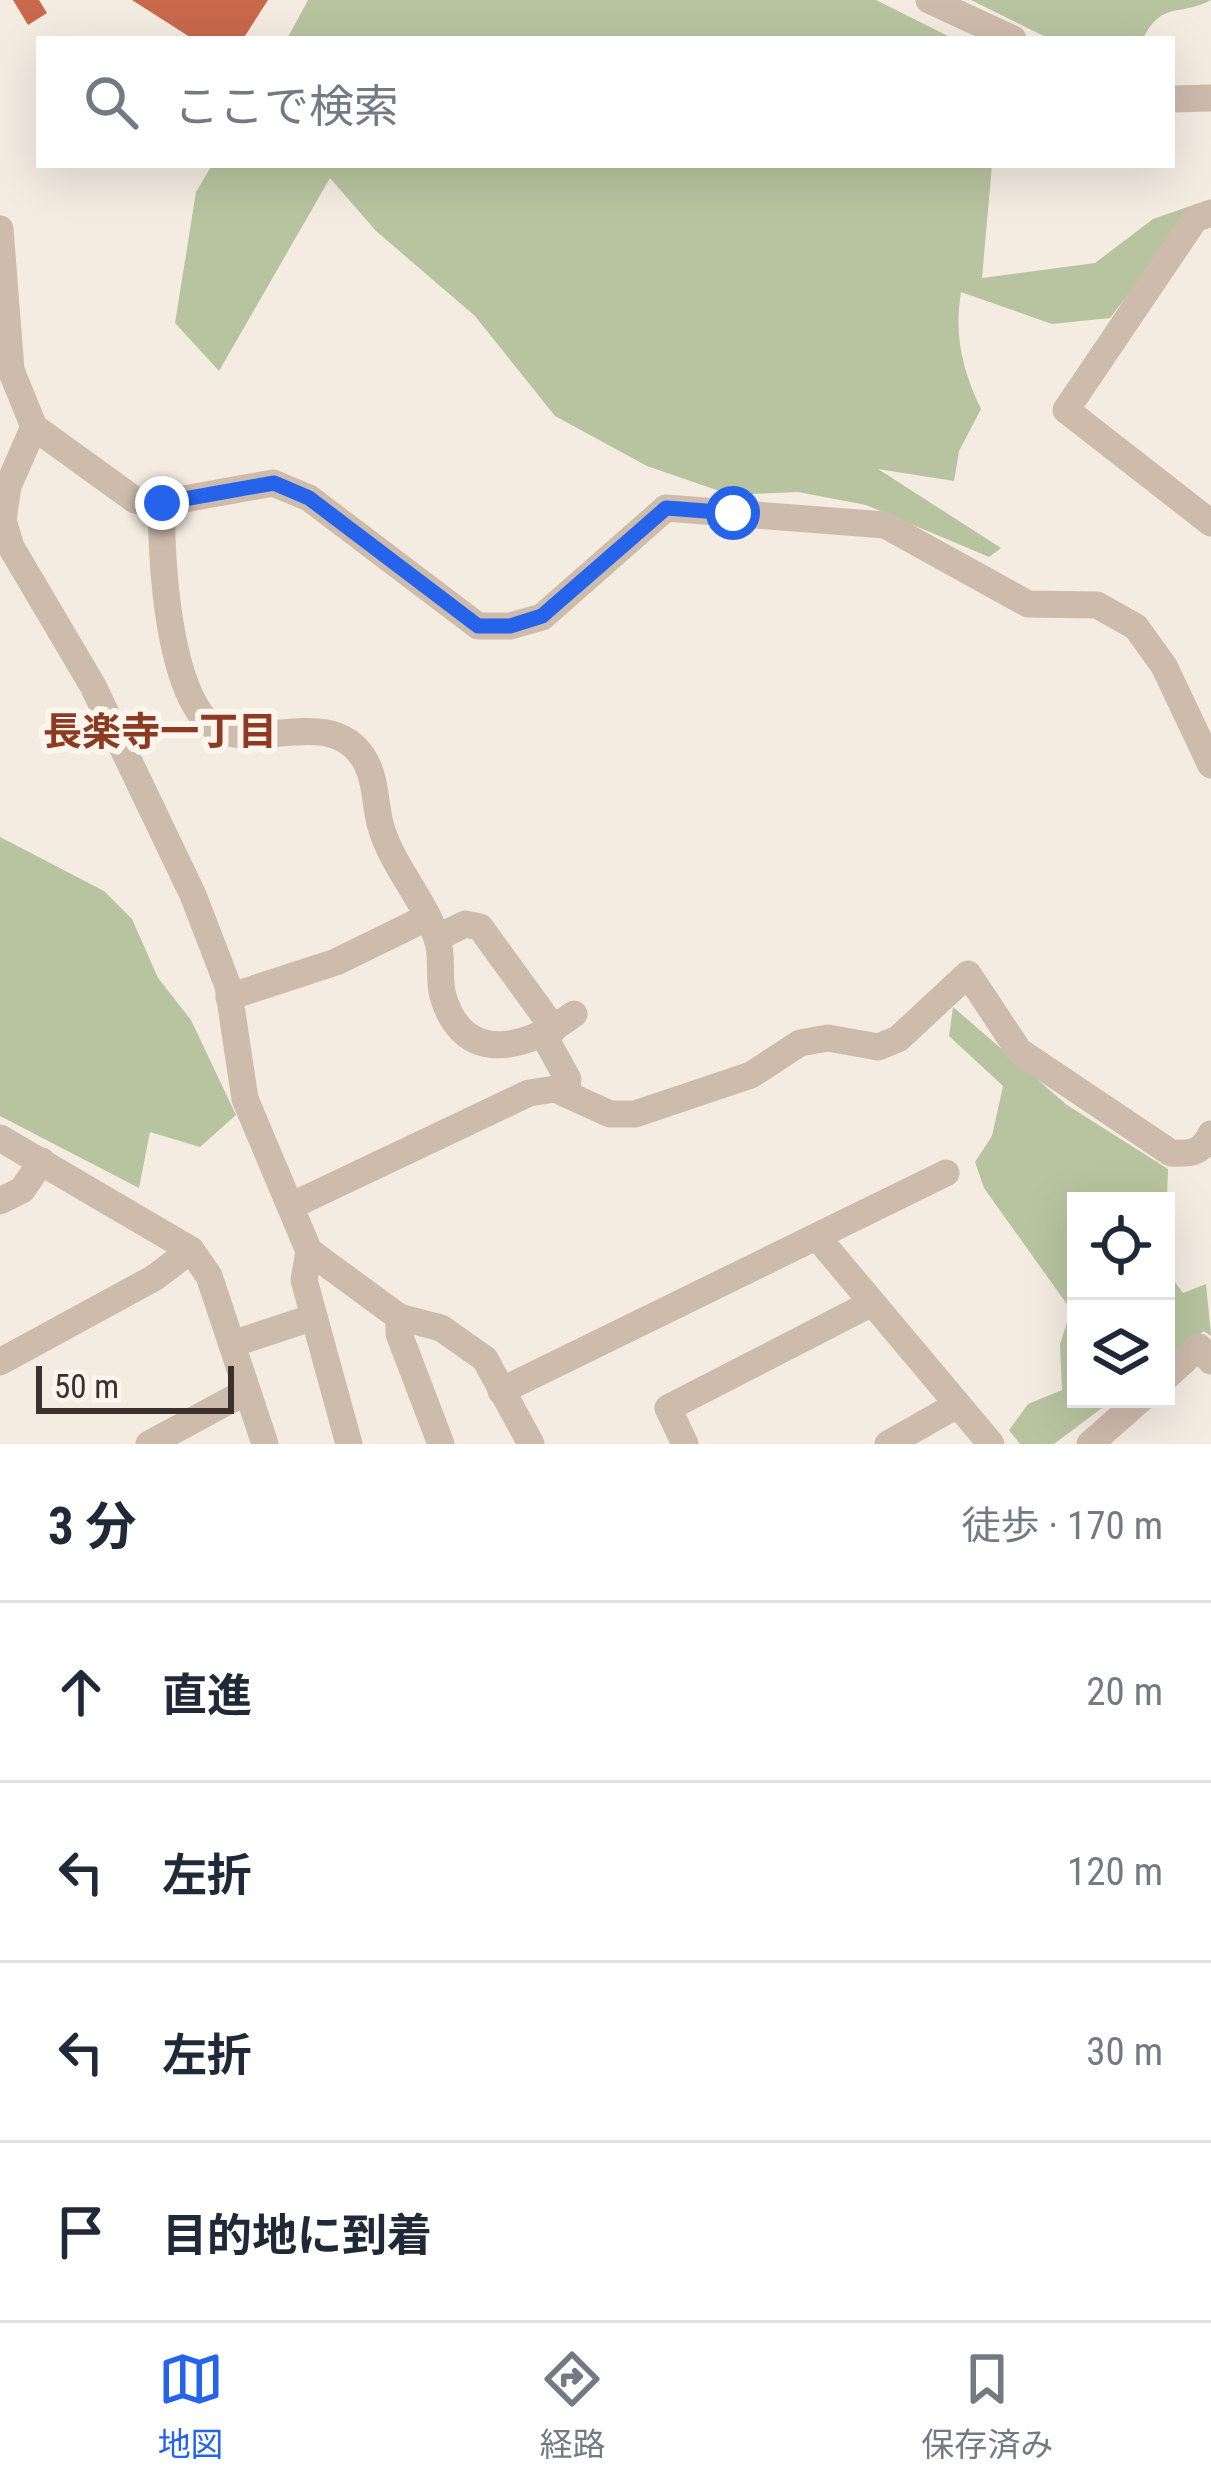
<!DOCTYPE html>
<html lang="ja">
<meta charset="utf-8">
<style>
:root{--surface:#fff;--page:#f2f2f3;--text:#1f2937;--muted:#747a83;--line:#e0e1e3;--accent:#2563eb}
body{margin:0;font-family:"Roboto Condensed","Noto Sans JP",sans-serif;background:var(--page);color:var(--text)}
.controls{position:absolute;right:36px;bottom:36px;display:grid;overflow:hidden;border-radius:0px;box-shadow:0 12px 48px #0002}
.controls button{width:108px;height:108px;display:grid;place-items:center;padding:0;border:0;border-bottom:3px solid var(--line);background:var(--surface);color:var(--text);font:60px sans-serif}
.scale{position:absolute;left:36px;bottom:30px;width:198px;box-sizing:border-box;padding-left:12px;border:6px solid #3b302b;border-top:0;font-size:33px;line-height:42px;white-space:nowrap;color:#3b302b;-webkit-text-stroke:9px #fbf5ee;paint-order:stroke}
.stop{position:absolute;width:36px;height:36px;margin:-27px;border:9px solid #2563eb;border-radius:50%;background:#fff}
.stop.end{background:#2563eb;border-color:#fff;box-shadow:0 3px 12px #0008}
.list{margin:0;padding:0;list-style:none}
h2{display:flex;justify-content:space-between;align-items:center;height:156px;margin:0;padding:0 48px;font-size:51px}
h2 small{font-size:39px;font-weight:400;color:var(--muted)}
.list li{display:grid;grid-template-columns:78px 1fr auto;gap:36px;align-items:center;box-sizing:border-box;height:180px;padding:0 48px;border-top:3px solid var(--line)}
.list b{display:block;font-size:45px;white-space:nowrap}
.list em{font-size:39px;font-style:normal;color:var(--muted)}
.icon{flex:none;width:66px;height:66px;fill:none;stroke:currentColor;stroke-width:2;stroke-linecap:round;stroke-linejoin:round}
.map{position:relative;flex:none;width:1211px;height:1444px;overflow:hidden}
.search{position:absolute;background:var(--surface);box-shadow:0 12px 48px #0002;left:36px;right:36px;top:36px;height:132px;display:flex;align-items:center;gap:30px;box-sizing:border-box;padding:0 42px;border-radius:0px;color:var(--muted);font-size:45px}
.sheet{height:876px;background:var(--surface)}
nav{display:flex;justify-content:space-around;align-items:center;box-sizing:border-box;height:168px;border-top:3px solid var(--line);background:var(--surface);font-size:33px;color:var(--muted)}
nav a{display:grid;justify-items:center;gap:6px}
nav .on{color:var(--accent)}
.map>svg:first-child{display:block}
</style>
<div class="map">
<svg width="1211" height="1444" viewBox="0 0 1211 1444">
<rect width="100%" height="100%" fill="#f4ebe1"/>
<g fill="#b8c4a0">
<path d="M308,0H876L954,39H287Z"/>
<path d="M971,0H1211C1180,17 1162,0 1143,39H1050Z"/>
<path d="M212,165H992L982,278L1095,263L1153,219L1199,203L1110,318L1052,324L961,292C954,336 962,369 981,409L959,451L954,481L878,469L1001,548L989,557L866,505L798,492L731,495L647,466L555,416L475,316L376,231L330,178L219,371L175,323L196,192Z"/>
<path d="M0,837L104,891L132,919L158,978L191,1020L236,1115L200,1147L150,1132L139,1188L0,1116Z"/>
<path d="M953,1007L1067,1105L1168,1169L1166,1229V1201H1076V1399H1114L1054,1444H1020L1009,1430L1028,1404L1062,1390L1060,1344L1071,1310L984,1188L975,1162L992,1136L1003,1086L949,1036Z"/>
<path d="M1166,1270L1183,1293L1206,1284L1211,1336L1204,1331L1166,1360Z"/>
</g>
<g fill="#c8694b">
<path d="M13,0H39L47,13L28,25Z"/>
<path d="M132,0H268L243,39H193Z"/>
</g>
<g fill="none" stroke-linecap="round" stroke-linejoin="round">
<g stroke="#cdbbac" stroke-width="27">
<path d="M929,0L1013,39"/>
<path d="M1172,99L1211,98"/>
<path d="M1211,213L1195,219L1066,410L1211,523"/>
<path d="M0,229L11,370L34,427L135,500L162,503L273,483L309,498L478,626H510L542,617L666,508L885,525L1028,604L1097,605L1136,627L1164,666L1211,765"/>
<path d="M34,427L8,486L3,520L11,547L93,686L193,895L228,986L245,1099L309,1251L399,1317L441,1328L485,1359L531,1444"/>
<path d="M162,503C160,553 168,701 216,728C259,751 329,706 363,757C377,779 374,803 381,827C393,868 426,901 438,942C443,959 438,979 443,996C464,1069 530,1047 574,1014"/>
<path d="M437,938L465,924L480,927L554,1029"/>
<path d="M229,997L336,962L426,918"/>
<path d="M544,1036L568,1079L566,1094"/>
<path d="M0,1138L191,1250L209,1276L265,1444"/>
<path d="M0,1201L22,1190L42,1161"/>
<path d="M291,1206L529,1093L555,1089L610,1114H635L751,1075L800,1043L828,1038L878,1047L898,1039L968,974L1019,1051L1171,1153C1192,1154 1201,1153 1211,1134"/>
<path d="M818,1238L991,1444"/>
<path d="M309,1251L304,1280L349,1444"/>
<path d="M399,1317V1334L441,1444"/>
<path d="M232,1344L314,1317"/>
<path d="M0,1362L154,1278L191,1250"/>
<path d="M1166,1377L1199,1347L1211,1361"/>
<path d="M501,1391L946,1173"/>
<path d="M149,1444L247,1391"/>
<path d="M685,1444L668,1408L870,1304"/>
<path d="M888,1444L957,1405"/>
<path d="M1090,1444L1141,1399"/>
</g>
</g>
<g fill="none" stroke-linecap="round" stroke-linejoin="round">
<path stroke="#2563eb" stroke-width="15" d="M162,503L274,483L309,498L478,626H510L542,616L666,508L733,513"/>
</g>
<g text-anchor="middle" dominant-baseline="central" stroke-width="12" stroke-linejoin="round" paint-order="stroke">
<g font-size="39" font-weight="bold" fill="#8c3b22" stroke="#fbf5ee">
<text x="160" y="732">長楽寺一丁目</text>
</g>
</g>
</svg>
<div class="controls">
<button><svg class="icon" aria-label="locate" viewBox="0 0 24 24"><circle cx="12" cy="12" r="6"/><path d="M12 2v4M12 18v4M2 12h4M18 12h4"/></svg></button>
<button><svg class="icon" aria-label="layers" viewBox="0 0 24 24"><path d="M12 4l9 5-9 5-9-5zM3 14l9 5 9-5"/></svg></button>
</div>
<div class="scale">50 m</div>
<div class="stop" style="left:733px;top:513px"></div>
<div class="stop end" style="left:162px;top:503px"></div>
<div class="search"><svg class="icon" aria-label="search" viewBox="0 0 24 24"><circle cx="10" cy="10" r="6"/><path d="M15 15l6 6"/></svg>ここで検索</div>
</div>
<section class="sheet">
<h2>3 分<small>徒歩 · 170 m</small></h2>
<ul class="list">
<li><svg class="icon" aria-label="ahead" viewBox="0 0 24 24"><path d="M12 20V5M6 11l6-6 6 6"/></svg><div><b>直進</b></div><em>20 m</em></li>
<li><svg class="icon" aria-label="left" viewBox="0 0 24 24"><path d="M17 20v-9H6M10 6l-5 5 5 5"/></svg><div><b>左折</b></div><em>120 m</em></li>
<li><svg class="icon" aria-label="left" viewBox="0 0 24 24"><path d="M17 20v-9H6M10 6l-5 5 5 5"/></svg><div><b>左折</b></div><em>30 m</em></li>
<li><svg class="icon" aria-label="arrive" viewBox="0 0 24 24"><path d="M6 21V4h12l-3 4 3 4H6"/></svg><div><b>目的地に到着</b></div></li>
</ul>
</section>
<nav>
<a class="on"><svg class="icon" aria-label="map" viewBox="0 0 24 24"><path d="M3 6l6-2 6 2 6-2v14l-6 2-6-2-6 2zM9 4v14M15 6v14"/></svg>地図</a>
<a><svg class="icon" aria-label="directions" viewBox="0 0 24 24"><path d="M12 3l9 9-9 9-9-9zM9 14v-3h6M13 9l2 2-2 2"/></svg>経路</a>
<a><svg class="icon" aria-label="saved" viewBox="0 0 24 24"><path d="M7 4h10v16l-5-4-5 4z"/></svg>保存済み</a>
</nav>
